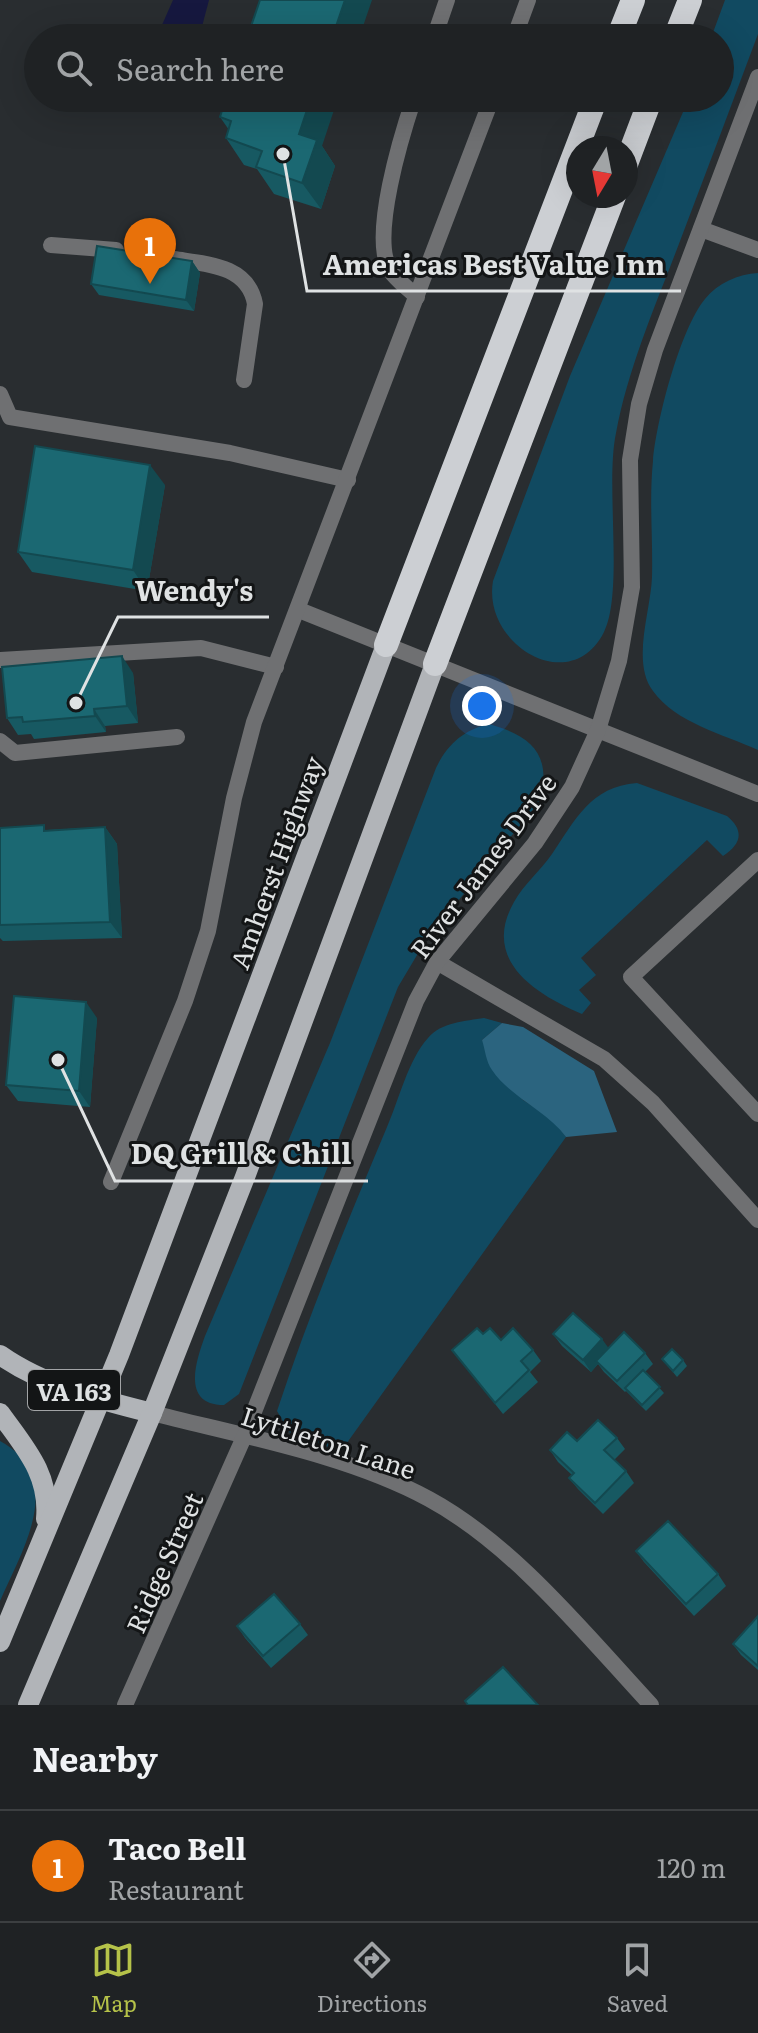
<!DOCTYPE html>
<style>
:root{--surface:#1f2224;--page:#272a2c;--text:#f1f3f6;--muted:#a1a4a6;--line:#3c3f41;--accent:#b5c249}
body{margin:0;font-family:Literata,serif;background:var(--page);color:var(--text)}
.compass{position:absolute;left:566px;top:136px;width:72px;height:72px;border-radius:50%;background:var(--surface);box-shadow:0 8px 32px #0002;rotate:190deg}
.you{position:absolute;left:482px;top:706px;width:28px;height:28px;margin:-20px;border:6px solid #fff;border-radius:50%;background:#1a73e8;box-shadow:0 0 0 12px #1a73e833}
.badge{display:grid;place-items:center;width:52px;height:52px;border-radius:50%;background:var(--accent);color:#fff;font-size:26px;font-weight:700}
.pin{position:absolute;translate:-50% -66px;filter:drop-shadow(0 2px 4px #0008)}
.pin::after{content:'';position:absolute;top:42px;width:28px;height:24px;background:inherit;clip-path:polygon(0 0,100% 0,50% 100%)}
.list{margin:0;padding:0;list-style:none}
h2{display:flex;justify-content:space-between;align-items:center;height:104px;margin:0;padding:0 32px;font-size:34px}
h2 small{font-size:26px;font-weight:400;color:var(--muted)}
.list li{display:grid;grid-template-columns:52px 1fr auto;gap:24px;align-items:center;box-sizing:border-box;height:112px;padding:0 32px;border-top:2px solid var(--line)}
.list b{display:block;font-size:30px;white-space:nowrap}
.list p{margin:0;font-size:26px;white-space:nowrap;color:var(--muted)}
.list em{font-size:26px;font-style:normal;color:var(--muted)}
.icon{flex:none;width:44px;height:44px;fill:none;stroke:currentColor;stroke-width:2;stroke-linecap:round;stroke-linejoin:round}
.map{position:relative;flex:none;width:758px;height:1705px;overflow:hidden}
.search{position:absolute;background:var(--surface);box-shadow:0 8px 32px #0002;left:24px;right:24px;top:24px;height:88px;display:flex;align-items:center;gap:20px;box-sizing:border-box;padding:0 28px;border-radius:44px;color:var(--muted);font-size:30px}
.sheet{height:216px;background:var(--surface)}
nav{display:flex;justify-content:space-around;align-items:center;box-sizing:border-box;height:112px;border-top:2px solid var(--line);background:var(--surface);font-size:22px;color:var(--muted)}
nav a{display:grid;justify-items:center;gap:4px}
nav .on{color:var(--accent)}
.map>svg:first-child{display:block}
</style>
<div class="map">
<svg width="758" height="1705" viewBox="0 0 758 1705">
<rect width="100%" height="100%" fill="#292d30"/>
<g fill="#114a61">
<path d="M725,0H758V34C731,106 704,178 677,249C654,309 628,369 616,433C605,485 624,591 604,632C571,698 482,645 493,581L570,376L689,98H720V38H711Z"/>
<path d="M758,273V750C723,734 676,723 653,691C631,662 651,610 652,577C653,538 649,499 653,461C656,422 680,329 705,299C718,283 738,274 758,273Z"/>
<path d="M489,724C532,736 552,754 540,801L426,940L398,987L239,1394L224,1405C181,1405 196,1361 205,1336L330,1043L436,768C447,745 463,730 489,724Z"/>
<path d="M637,783L727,816C745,831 741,844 723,856L707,840L581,958L596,975L579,990L591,1003L582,1014C535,994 481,960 514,902C524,884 540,871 552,854C576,819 590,787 637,783Z"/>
<path d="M484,1018L502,1023L482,1040L523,1100L554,1120L566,1137L344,1447H328L290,1433L277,1411C309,1314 348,1220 387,1127C399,1100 408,1060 428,1038C441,1022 466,1021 484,1018Z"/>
<path d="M0,1441C68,1478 22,1550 0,1601Z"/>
</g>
<path fill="#2b647f" d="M502,1023L523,1027L594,1071L617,1132L566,1137C546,1110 511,1098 492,1070C486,1062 485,1049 482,1040Z"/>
<path fill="#16183f" d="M173,0H209L199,38L158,34Z"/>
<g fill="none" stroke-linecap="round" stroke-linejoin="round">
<g stroke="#6f7072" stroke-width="16">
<path d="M434,38L447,0"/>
<path d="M414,98C402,134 370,237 390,270C396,280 409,289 417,297"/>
<path d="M701,229L758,250"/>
<path d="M51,245L116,250"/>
<path d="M174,259C206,264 248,265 255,304L244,380"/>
<path d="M0,394L10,417L230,453L348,480"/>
<path d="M0,660L201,648L276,667"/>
<path d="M598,730L758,794"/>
<path d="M0,741L15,753L177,737"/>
<path d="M758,860L631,977L758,1114"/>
<path d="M437,962L604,1059L653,1103L758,1220"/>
</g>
<g stroke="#6f7072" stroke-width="16">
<path d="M514,38L528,0"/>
<path d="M299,610L598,730"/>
<path d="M111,1182L185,1001L208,931L234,798L254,722L492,98"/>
<path d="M152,1413C242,1436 348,1455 429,1499C514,1545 586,1635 651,1705"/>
<path d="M125,1705L244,1437L416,1001L437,962L535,843L572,787L598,730L619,661L632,587L630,460L639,404L655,350L758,77"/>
</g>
<g stroke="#b1b4b8" stroke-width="20">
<path d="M0,1355C44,1386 100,1400 152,1413"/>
<path d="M0,1413C25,1448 50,1474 46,1519"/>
<path d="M0,1642L119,1355L386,645"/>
<path d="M28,1705L152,1413L245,1177L435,664"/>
</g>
<g stroke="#cccfd3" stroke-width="24">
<path d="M618,38L633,0"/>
<path d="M675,38L690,0"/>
<path d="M626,164L651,98"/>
<path d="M386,645L596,98"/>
<path d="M435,664L614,196"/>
</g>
</g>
<g fill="#175962">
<path d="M220,117L322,146L335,166L321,209L274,194L257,169L244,165L226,138L229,130Z"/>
<path d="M192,261L200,273L194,311L99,295L91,284Z"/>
<path d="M165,485L147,591L32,572L18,552Z"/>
<path d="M133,673L138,723L105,726L106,732L34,739L31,734L18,735L7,718Z"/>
<path d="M105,827L117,844L122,938L3,941L0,938V828L47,830Z"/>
<path d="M97,1018L90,1107L18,1101L6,1085Z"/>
<path d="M483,1334L533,1350L541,1361L530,1372L538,1382L503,1414L452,1350Z"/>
<path d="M553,1334L608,1348L645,1353L653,1364L645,1372L664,1393L646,1411L626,1391L625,1392L604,1372L598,1364L591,1372L562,1346Z"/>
<path d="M662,1359L683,1360L687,1366L677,1377Z"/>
<path d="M617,1438L625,1449L614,1460L626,1471L634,1483L603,1514L578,1489L569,1478L572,1475L558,1462L550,1450L577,1441Z"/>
<path d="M636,1551L718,1574L726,1586L694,1616L644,1562Z"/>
<path d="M758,1616V1670L741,1655L733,1644Z"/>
<path d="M300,1624L308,1635L271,1668L245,1638L237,1626Z"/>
</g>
<g fill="#134950">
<path d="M345,0H372L359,38H332Z"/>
<path d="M311,98H338L322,146L335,166L321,209L302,183L299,134Z"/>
<path d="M192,261L200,273L194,311L186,300Z"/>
<path d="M150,465L165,485L147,591L133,570Z"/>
<path d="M122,656L133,673L138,723L127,706Z"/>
<path d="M94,709L105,726L106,732L95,716Z"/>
<path d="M105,827L117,844L122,938L110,922Z"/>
<path d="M86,1002L97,1018L90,1107L79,1091Z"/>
<path d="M602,1339L610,1350L596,1361L598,1364L591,1372L583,1360Z"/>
</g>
<g fill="#1b6872" stroke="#134950" stroke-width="2">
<path d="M260,0H345L332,38H247Z"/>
<path d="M226,98H311L299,134L317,140L302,183L256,167L262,151L226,138L231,121L220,117Z"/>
<path d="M97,246L192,261L186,300L91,284Z"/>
<path d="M35,446L150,465L133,570L18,552Z"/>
<path d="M122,656L127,706L94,709L95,716L23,722L22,717L7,718L2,667Z"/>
<path d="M44,825V831L105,827L110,922L0,925V828Z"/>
<path d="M14,996L86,1002L79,1091L6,1085Z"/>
<path d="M573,1313L602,1339L583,1360L553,1334Z"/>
<path d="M477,1328L483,1334L490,1328L501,1340L513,1328L533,1350L521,1361L529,1370L495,1403L452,1350Z"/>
<path d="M624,1332L645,1353L617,1381L596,1361Z"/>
<path d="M672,1349L683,1360L673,1371L662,1359Z"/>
<path d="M643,1370L660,1387L642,1405L625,1388Z"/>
<path d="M598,1420L617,1438L604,1450L626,1471L595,1503L569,1478L574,1473L550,1450L567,1432L577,1441Z"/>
<path d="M668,1521L718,1574L686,1604L636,1551Z"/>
<path d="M274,1594L300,1624L263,1656L237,1626Z"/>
<path d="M758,1616V1666L733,1644Z"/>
<path d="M503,1667L538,1705H468L465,1701Z"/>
</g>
<g text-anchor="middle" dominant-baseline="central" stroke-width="6" stroke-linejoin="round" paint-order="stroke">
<rect fill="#131516" stroke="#a2a4a6" stroke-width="2" x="28" y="1370" width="92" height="40" rx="6"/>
<g font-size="24" font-weight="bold" fill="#dfe2e3">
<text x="74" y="1390">VA 163</text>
</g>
<g font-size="26" fill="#dfe2e3" stroke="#131516">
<text transform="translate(275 862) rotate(-70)">Amherst Highway</text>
<text transform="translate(482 865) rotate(-53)">River James Drive</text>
<text transform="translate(329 1441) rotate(18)">Lyttleton Lane</text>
<text transform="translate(163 1562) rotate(-66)">Ridge Street</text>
</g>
</g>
<path fill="none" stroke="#dfe2e3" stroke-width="3" d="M283 154L307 291H681M76 703L118 617H269M58 1060L115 1181H368"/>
<g fill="#dfe2e3" stroke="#131516" stroke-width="3">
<circle cx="283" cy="154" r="8"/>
<circle cx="76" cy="703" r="8"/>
<circle cx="58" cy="1060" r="8"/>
</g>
<g font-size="28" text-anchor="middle" font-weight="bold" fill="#dfe2e3" stroke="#131516" stroke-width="6" stroke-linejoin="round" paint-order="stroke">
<text x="494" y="275">Americas Best Value Inn</text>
<text x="194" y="601">Wendy's</text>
<text x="241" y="1164">DQ Grill &amp; Chill</text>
</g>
</svg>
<svg class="compass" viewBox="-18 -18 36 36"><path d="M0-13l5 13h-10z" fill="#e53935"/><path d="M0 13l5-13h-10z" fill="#a1a4a6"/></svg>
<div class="you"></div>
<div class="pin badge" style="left:150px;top:284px;background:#e8710a">1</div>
<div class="search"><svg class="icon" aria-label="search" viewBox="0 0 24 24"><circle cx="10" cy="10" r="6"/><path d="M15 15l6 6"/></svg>Search here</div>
</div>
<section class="sheet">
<h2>Nearby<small></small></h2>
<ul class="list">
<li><span class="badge" style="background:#e8710a">1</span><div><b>Taco Bell</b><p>Restaurant</p></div><em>120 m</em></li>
</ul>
</section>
<nav>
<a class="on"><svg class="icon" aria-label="map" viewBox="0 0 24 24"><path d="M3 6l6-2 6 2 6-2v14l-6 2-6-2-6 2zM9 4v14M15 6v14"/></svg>Map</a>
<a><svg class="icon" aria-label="directions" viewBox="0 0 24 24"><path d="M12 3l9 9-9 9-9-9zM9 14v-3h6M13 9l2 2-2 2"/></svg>Directions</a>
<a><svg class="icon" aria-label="saved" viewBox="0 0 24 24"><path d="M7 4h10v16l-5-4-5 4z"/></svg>Saved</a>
</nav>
